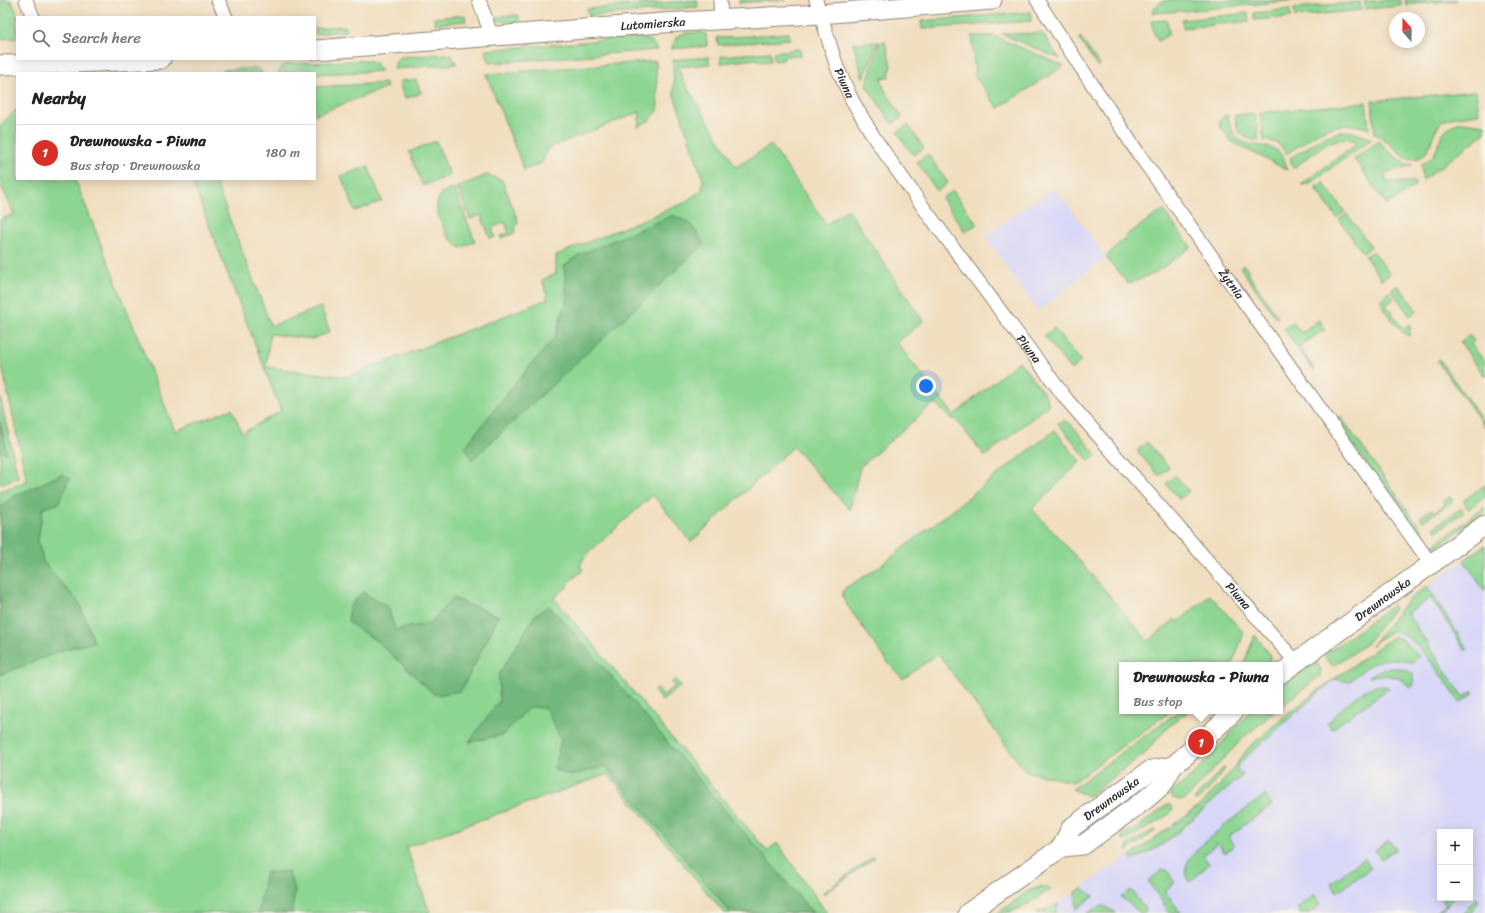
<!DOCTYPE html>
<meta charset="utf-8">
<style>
:root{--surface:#fff;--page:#f2f2f2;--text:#222;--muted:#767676;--line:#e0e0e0;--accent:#d93025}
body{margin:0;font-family:Sriracha,sans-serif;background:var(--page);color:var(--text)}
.controls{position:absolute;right:12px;bottom:12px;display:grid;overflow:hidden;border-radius:0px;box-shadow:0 2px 10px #0003}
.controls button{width:36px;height:36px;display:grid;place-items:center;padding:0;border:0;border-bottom:1px solid var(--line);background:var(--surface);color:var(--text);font:20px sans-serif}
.compass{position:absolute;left:1389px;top:12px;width:36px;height:36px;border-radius:50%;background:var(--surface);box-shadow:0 2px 10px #0003;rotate:340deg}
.you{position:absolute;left:926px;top:386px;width:14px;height:14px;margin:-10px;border:3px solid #fff;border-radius:50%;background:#1a73e8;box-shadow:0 0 0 6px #1a73e833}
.badge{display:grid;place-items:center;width:26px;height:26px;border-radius:50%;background:var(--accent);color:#fff;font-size:13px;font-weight:700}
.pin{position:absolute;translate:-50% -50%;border:2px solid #fff;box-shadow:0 1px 4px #0006}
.popup{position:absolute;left:1119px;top:662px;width:164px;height:52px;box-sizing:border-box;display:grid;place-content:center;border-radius:0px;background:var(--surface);filter:drop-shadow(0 1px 3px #0005);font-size:13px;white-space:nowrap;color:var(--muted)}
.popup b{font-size:15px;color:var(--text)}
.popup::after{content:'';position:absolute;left:50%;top:100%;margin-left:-8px;border:8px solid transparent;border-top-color:var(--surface)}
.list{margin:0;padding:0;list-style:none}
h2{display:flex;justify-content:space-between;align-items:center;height:52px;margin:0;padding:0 16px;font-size:17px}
h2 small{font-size:13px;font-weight:400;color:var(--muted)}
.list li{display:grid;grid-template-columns:26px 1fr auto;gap:12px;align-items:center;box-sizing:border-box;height:56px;padding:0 16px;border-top:1px solid var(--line)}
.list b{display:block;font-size:15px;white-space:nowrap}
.list p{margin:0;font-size:13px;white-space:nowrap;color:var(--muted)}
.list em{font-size:13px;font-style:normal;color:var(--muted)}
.icon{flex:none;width:22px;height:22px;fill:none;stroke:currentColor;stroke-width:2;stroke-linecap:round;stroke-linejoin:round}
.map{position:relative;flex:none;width:1485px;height:913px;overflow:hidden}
.search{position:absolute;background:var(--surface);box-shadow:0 2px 10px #0003;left:16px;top:16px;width:300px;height:44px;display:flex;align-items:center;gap:10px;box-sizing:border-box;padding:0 14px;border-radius:0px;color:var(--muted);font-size:15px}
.panel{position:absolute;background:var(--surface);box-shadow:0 2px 10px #0003;left:16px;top:72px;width:300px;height:108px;border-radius:0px}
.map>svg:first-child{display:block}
</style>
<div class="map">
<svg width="1485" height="913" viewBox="0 0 1485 913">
<rect width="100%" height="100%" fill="#f7f3e8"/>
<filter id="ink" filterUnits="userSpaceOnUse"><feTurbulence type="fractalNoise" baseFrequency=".025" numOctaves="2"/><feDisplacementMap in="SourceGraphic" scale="8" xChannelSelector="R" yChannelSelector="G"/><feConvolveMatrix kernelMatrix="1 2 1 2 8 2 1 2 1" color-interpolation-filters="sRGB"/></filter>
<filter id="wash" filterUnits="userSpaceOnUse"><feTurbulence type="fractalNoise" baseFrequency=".012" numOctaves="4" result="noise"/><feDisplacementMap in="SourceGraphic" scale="16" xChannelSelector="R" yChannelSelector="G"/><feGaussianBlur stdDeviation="0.9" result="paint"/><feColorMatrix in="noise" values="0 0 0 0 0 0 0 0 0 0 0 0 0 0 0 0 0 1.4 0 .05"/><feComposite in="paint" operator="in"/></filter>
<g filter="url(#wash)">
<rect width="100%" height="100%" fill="#f1debf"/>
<g fill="#d8d7f8" fill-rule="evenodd">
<path d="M1055,187L1106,257L1038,311L985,236Z"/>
<path d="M1464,560L1485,592V913H1037L1055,906L1159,835L1180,818L1199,806L1220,785L1249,747L1288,713L1391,638L1407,601ZM1440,832H1470V898H1440Z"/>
</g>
<g fill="#8dd692" stroke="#5c805e">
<path d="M0,0H11L19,17H17V38L0,39Z"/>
<path d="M697,0L698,7L589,16L587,9Z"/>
<path d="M739,0H786L739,3Z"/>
<path d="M1167,0H1298L1185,11L1152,13C1154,5 1160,3 1167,0Z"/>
<path d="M1381,0H1401V6L1365,9L1364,2Z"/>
<path d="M1405,0H1457L1406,5Z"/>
<path d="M1360,2L1361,10L1295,17L1294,8Z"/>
<path d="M1290,9L1291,17L1254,20V13Z"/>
<path d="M1031,12V21L922,29L921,21Z"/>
<path d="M1248,13L1249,21L1183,28L1182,20Z"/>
<path d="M465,15L466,21L435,24L434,18Z"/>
<path d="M519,15V22L500,21L494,18L502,17V16Z"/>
<path d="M1167,20L1169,34L1158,41L1154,33L1151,21Z"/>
<path d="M345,26L346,31L315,34V28Z"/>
<path d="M701,32L706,34L707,46L671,49L677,36L685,33Z"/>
<path d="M789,33L790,39L718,45L717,37L723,38Z"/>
<path d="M1042,33L1060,59L1002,34Z"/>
<path d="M972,36H994L1064,66L998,108L975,76Z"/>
<path d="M641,37L652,42L657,50L490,63L485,50Z"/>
<path d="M1080,37L1100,65L1098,67L1079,39Z"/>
<path d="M885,41L891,65L889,77L881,78L884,89L902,117L892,124L866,85L880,43Z"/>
<path d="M879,42L863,78L853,43Z"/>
<path d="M800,49L801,55L785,56L783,60L774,61V52Z"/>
<path d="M770,52L771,61L761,62L756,59L721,63V56Z"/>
<path d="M447,54L452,56L457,64L394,69L396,60L400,57Z"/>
<path d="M709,57V64L678,67L684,82L736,167L771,145L826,224L848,209L923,321L897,343L954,415L1019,361L1046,396L1049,405L985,456L955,419H952L934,403L860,467L850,510L793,447L691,542L653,495L585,556L580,566L583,570L567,584L568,586L554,598L767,851L777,843L827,913H724L608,774L406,847L430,913H0V491L27,481L0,357V220L14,214L0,183V125L17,109V179H75L175,431L232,409L242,433L281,411L191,179H214L271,326L321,307L330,332L312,339L270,334L266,367L347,377L548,299L542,280L556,274V255L684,203L702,190L703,179L674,95L673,60Z"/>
<path d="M368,60L374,62L381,71L315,74V73H278L282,66L287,64Z"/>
<path d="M656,61L658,111L650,120L638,127L640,112L548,148L542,163L524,170L486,74Z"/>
<path d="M256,68L263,73H224L223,70Z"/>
<path d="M416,80L421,93L405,99L399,84L400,81Z"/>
<path d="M385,83L387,87L315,115V87Z"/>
<path d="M1476,91L1479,114C1468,116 1451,116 1442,122C1427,134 1435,164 1406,158L1380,136L1375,134L1372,101Z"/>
<path d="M1366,102L1369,129C1334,116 1314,136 1287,154L1278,143L1264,140L1260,113Z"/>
<path d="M1255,113L1259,141C1241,138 1237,133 1235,115Z"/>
<path d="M1228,114C1234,168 1281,125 1287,170L1232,142L1220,126L1219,122L1224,116Z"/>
<path d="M1462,122L1485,125V133L1423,180L1421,164C1447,155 1429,129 1462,122Z"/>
<path d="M908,125L924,148L913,155L897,132Z"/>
<path d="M1343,131L1353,132L1372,139L1309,184L1301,185L1307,180L1358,143C1338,127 1310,158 1293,168L1290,158L1324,137Z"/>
<path d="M436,141L450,175L423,186L409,152Z"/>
<path d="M1379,141C1390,152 1397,161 1412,165L1385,173L1386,182H1414L1415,186L1387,205L1354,159Z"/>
<path d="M928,154L948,183L937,191L917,162Z"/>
<path d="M368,166L382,201L355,211L341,176Z"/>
<path d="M487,175L502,180L518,221L514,233L501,239L500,236L509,233L505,222L492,228L495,237L490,238L481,215L470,219L457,187Z"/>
<path d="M1323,182L1345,212L1337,218L1315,188Z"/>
<path d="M454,188L475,241L461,248L447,236L437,212V201L441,193Z"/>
<path d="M953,191L977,224L965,232L942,198Z"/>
<path d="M1163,210L1191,247L1155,273L1128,284L1106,257L1128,234Z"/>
<path d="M1347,214L1371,247L1363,253L1339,220Z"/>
<path d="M1373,251L1390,274L1382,280L1365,256Z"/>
<path d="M1244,265L1249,271L1247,272L1278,317L1276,318L1240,267Z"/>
<path d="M1398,285L1417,311L1410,316L1391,290Z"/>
<path d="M1389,292L1394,299L1386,305L1403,329L1409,324L1410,327L1409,336C1401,334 1381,308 1381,299Z"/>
<path d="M1319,320L1325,329L1299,347L1315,370L1314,371L1284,329L1293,322L1301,333Z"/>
<path d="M1054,328L1081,361L1071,370L1044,336Z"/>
<path d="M1469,335L1474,341L1471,344L1485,362V377L1460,342Z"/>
<path d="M1439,359L1485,424V427L1437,361Z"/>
<path d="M0,397L18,477L0,484Z"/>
<path d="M1340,416L1427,537L1422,541L1340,426L1339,418Z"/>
<path d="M1063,420L1071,424L1097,456L1089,461L1058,423Z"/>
<path d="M1055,430L1080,462L1032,509L1072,552L1148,641L1175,619L1178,622L1210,595L1244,633L1232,665H1122V711H1171L1073,782L1025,771L938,654L903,679L889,664L847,605L842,596L845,588L875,570Z"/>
<path d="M1147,442L1169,467L1159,476L1137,451Z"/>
<path d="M1175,475L1189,491L1179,499L1166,484Z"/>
<path d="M1485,485V497L1468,509L1463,501Z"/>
<path d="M1450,497L1453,501L1423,521L1420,517L1432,509L1434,512L1445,505L1443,501Z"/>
<path d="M1485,507V512L1441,544L1434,547H1431Z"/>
<path d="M1461,508L1464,512L1437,531L1434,527Z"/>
<path d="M1485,545V592L1464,560Z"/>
<path d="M1427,586L1468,650H1465L1431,598L1407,613L1463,697L1473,691V694L1460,703C1450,688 1413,630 1394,632C1386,632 1377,642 1371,646L1407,601Z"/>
<path d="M1393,605L1394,607L1393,610L1367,643L1336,665C1329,666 1327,660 1324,655Z"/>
<path d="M1255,635L1270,655V661L1266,665H1243Z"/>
<path d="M1394,637C1404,638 1413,650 1419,657L1413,663C1385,652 1369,664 1349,682L1336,679L1333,680L1238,764L1237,771L1243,774L1242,776L1172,837L1157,848L1133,860L1130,856L1199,806L1220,785L1249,747L1288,713L1391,638Z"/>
<path d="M1316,661L1321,670L1320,676L1280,707V687Z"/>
<path d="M1391,668H1399L1413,673V685L1410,687C1402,679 1393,675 1381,675C1377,675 1372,677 1368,677L1380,670Z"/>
<path d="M675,679L681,686L662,701L654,691L657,689L662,696L675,686L672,682Z"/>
<path d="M1377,686H1385L1389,688L1332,729L1327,723C1342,710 1357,690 1377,686Z"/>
<path d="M1179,711H1189L1169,726L1144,754L1088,796L1072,789Z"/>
<path d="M1250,711H1275L1242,739L1186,799C1179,801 1174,799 1169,795L1197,771Z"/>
<path d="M1223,768L1225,769C1218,778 1205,797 1195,801V798Z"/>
<path d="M1265,795L1272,805L1228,837L1234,846L1225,853L1218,843L1203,855L1209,864L1190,882C1187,877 1185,873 1186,867C1189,848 1248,808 1265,795Z"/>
<path d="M1167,805H1170L1173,808L1170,814L1125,841L1121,839L1123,838L1121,836L1129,830L1131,832Z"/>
<path d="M1153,830L1156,831L1127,851L1128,845Z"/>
<path d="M1389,840L1396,849L1381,859L1375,850Z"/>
<path d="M873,857L874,858L824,894L823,892Z"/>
<path d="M1364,858L1371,868L1337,892L1331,883Z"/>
<path d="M1162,870H1167L1175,883L1164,890L1181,913H1170L1148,881Z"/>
<path d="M1042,886L1051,889C1035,900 1019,913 998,913L1028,891Z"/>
<path d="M1082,888L1094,896L1076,909V904L1075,892Z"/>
<path d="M1131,890L1145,909L1144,913H1140L1121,897Z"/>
<path d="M1314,895H1315L1321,904L1310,913H1300L1297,908Z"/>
<path d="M1441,898H1454C1449,903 1442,911 1435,913L1446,905Z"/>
<path d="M1476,898L1479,901L1471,913H1464Z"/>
<path d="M1058,904L1056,913H1037Z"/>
<path d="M1104,906L1116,913H1087L1099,907Z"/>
</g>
<g fill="#72b77c" stroke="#4e7154">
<path d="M673,215L691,224L704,244L472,460L465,447L513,386L555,337L567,299L564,266L579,255Z"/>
<path d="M0,421L7,453L0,452Z"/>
<path d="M62,474L70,478L58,504L43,508L38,540L43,561L60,582L79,602L94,642L63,650L0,675V507L13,497Z"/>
<path d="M362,592L388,607L395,630L430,623L453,598L499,616L461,691L435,695L378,642L348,622L349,607Z"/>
<path d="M549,606L571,629L813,913H731L605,766L570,776L554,769L561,740L546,708L529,707L503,735L469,742L499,701V674L535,615Z"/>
<path d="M266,872H288L295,890L292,913H258Z"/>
</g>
</g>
<g filter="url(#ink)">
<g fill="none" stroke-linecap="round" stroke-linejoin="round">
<defs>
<g id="street">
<path d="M26,0L33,17"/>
<path d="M218,0L226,17"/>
<path d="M479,0L492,37"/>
<path d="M720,0L721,20"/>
<path id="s1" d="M816,0L837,67L852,100L875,139L923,207L1067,400L1296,662"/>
<path id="s2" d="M1037,0L1078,63L1138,153L1431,564"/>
</g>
<g id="secondary">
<path id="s3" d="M315,50L662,23L820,14L992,0"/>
<path d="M0,65L54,64L161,59"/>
<path id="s4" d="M1280,674L1485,525"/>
<path id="s5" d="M1062,847L1071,828L1101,806L1151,770L1173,766"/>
<path d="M968,913L1062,847L1083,845L1146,799L1162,785L1173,766L1201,742L1234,711"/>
</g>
</defs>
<use href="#street" stroke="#8e8475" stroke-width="15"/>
<use href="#secondary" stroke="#8e8475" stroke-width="21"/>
<use href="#street" stroke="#fff" stroke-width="13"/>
<use href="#secondary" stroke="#fff" stroke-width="19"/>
</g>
</g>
<g text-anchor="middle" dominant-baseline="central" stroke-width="3" stroke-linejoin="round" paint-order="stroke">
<g font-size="12" fill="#2b2b2b" stroke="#f7f3e8">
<text stroke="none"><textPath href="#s3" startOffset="339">Lutomierska</textPath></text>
<text stroke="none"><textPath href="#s1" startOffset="88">Piwna</textPath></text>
<text stroke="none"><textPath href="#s2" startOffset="344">Żytnia</textPath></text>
<text stroke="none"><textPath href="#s1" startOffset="412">Piwna</textPath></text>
<text stroke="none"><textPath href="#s1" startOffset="736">Piwna</textPath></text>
<text stroke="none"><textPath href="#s4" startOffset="127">Drewnowska</textPath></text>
<text stroke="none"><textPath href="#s5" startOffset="71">Drewnowska</textPath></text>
</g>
</g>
</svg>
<div class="controls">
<button>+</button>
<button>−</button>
</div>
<svg class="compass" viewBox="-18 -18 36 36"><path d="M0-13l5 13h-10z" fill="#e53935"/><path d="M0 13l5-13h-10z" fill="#767676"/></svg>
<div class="you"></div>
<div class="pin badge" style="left:1201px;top:742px">1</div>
<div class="popup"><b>Drewnowska - Piwna</b>Bus stop</div>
<div class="search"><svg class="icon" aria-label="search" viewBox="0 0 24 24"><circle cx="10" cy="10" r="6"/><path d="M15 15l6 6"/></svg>Search here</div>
<section class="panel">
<h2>Nearby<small></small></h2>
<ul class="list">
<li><span class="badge">1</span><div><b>Drewnowska - Piwna</b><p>Bus stop · Drewnowska</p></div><em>180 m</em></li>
</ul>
</section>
</div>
